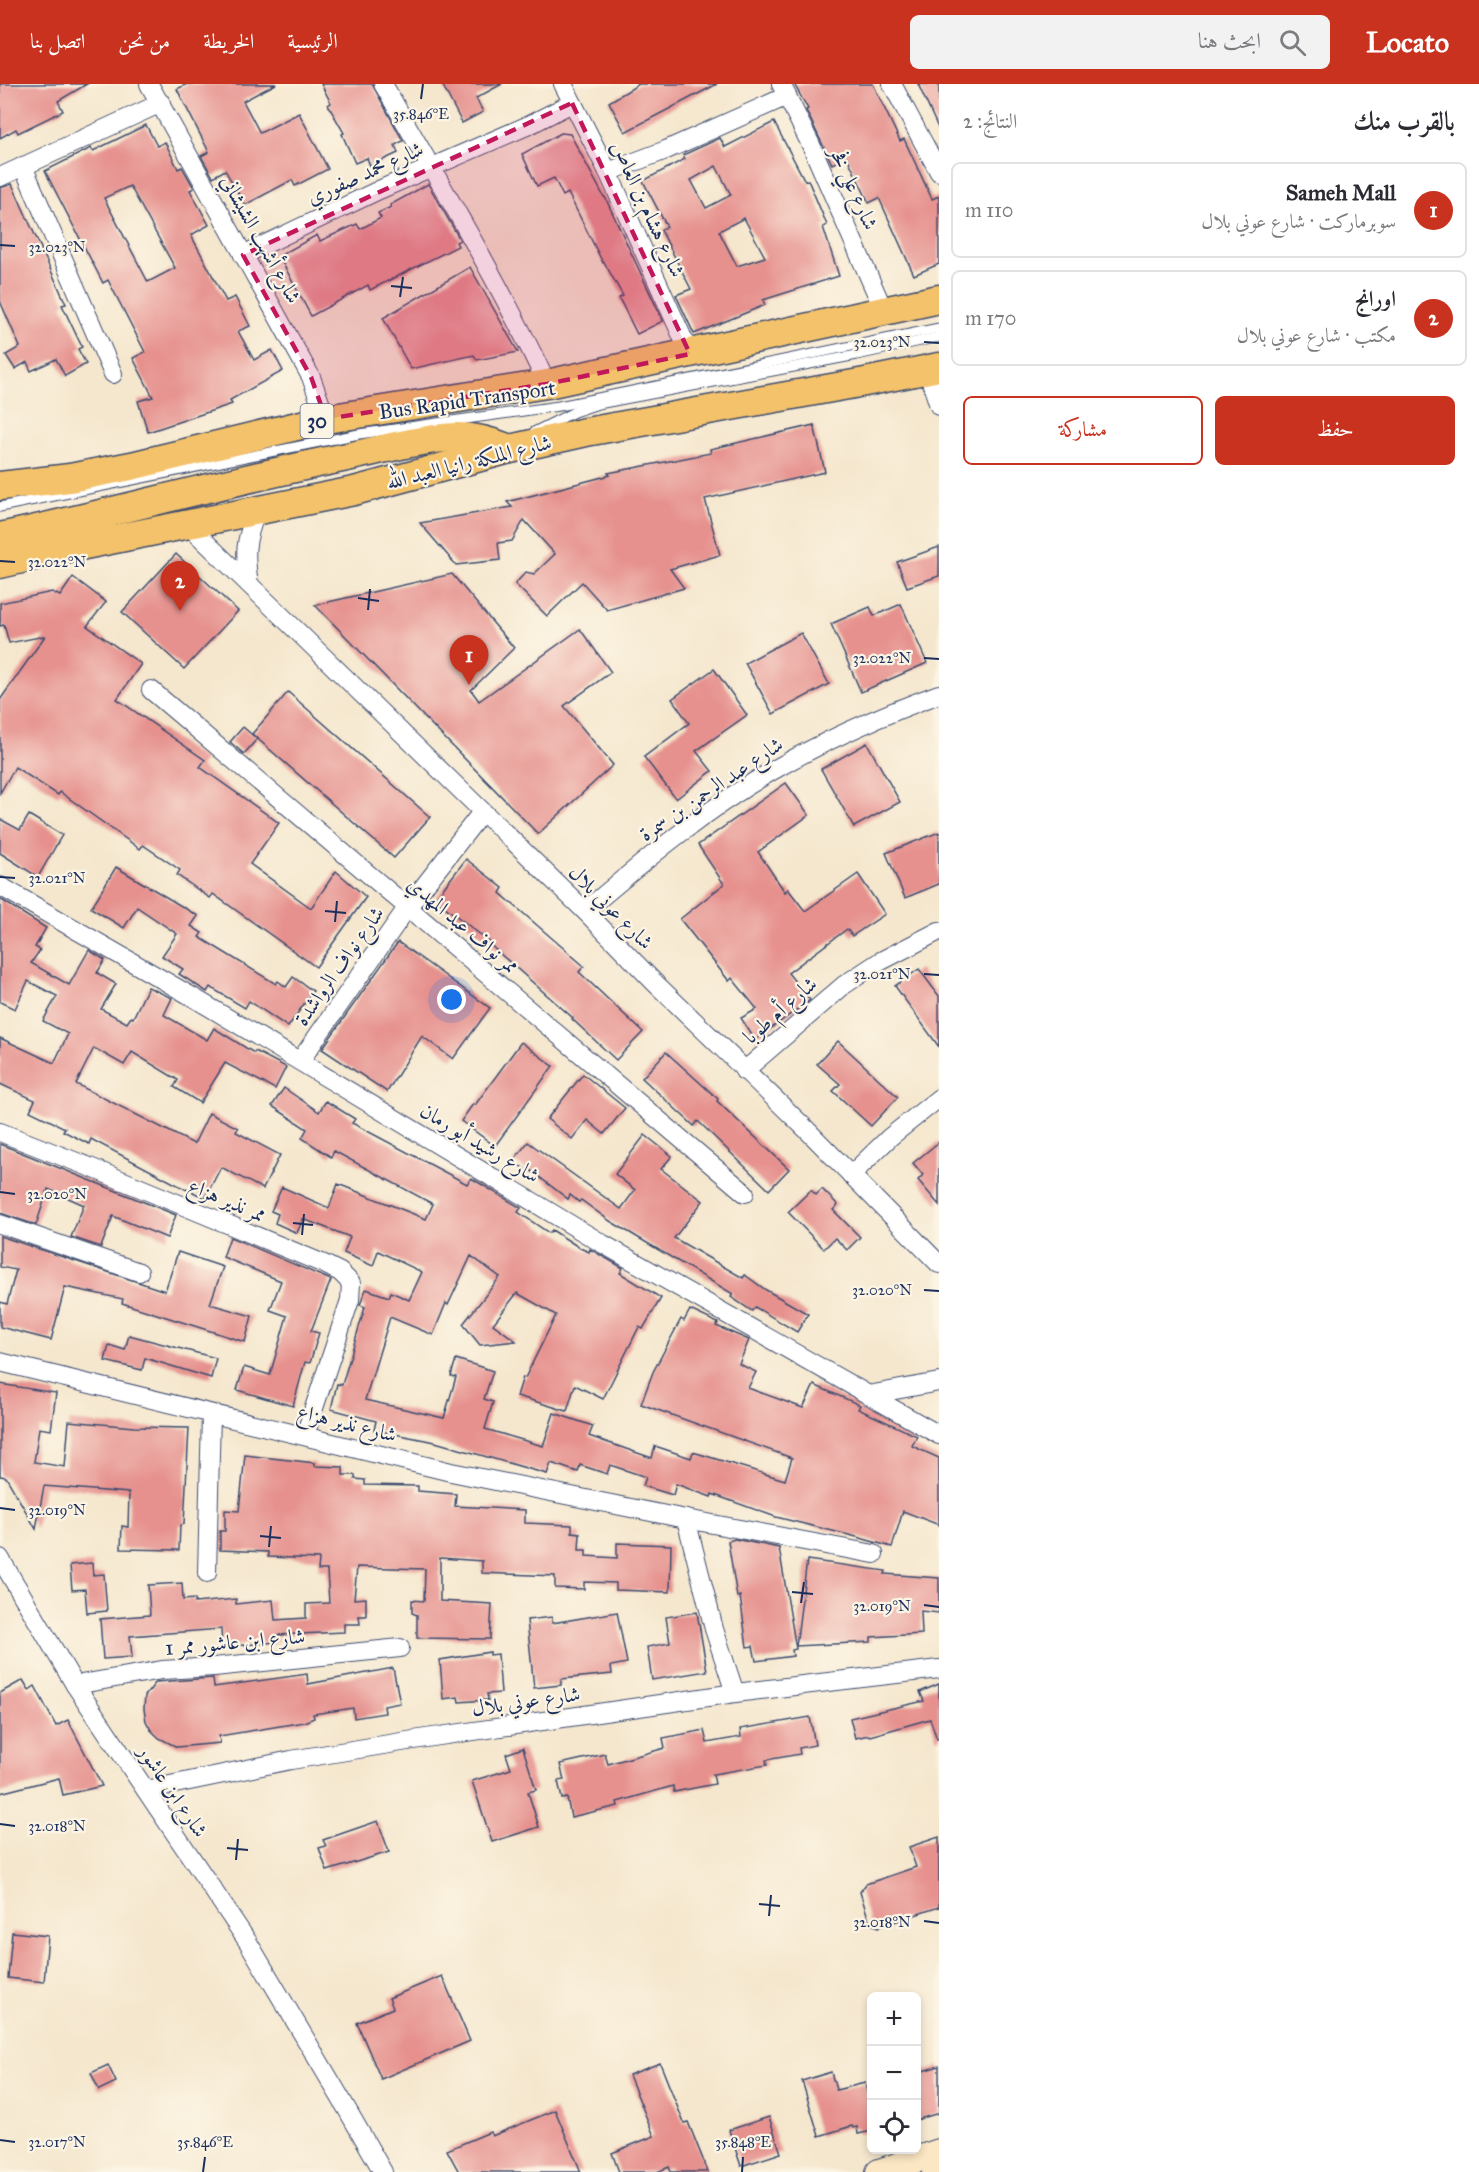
<!DOCTYPE html>
<html lang="ar">
<meta charset="utf-8">
<style>
:root{--surface:#fff;--page:#f2f2f3;--text:#2b2b33;--muted:#7c7c81;--line:#e1e1e2;--accent:#c8321e}
body{margin:0;font-family:"IM FELL Great Primer",Amiri,serif;background:var(--page);color:var(--text);direction:rtl}
.controls{position:absolute;right:18px;bottom:18px;display:grid;overflow:hidden;border-radius:9px;box-shadow:0 3px 9px #0003}
.controls button{width:54px;height:54px;display:grid;place-items:center;padding:0;border:0;border-bottom:2px solid var(--line);background:var(--surface);color:var(--text);font:30px sans-serif}
.you{position:absolute;left:452px;top:916px;width:21px;height:21px;margin:-15px;border:4px solid #fff;border-radius:50%;background:#1a73e8;box-shadow:0 0 0 9px #1a73e833}
.badge{display:grid;place-items:center;width:39px;height:39px;border-radius:50%;background:var(--accent);color:#fff;font-size:20px;font-weight:700}
.pin{position:absolute;translate:-50% -50px;filter:drop-shadow(0 2px 3px #0008)}
.pin::after{content:'';position:absolute;top:32px;width:21px;height:18px;background:inherit;clip-path:polygon(0 0,100% 0,50% 100%)}
.list{margin:0;padding:0;list-style:none}
h2{display:flex;justify-content:space-between;align-items:center;height:78px;margin:0;padding:0 24px;font-size:26px}
h2 small{font-size:20px;font-weight:400;color:var(--muted)}
.list li{display:grid;grid-template-columns:39px 1fr auto;gap:18px;align-items:center;box-sizing:border-box;height:96px;margin:0 12px 12px;padding:0 12px;border:2px solid var(--line);border-radius:9px}
.list b{display:block;font-size:22px;white-space:nowrap}
.list p{margin:0;font-size:20px;white-space:nowrap;color:var(--muted)}
.list em{font-size:20px;font-style:normal;color:var(--muted)}
.actions{display:flex;gap:12px;padding:18px 24px}
.actions a{flex:1;padding:14px 0;border:2px solid var(--accent);border-radius:9px;text-align:center;font-size:21px;color:var(--accent)}
.actions .main{background:var(--accent);color:#fff}
.icon{flex:none;width:33px;height:33px;fill:none;stroke:currentColor;stroke-width:2;stroke-linecap:round;stroke-linejoin:round}
.map{position:relative;flex:none;width:939px;height:2088px;overflow:hidden;direction:ltr}
header{display:flex;align-items:center;gap:36px;box-sizing:border-box;height:84px;padding:0 30px;background:var(--accent);color:#fff}
header strong{font-size:28px}
nav{display:flex;gap:33px;margin-inline-start:auto;font-size:21px}
.search{width:420px;height:54px;background:var(--page);display:flex;align-items:center;gap:15px;box-sizing:border-box;padding:0 21px;border-radius:9px;color:var(--muted);font-size:22px}
main{display:flex}
aside{flex:1;background:var(--surface)}
.map>svg:first-child{display:block}
</style>
<header>
<strong>Locato</strong>
<div class="search"><svg class="icon" aria-label="search" viewBox="0 0 24 24"><circle cx="10" cy="10" r="6"/><path d="M15 15l6 6"/></svg>ابحث هنا</div>
<nav><a>الرئيسية</a><a>الخريطة</a><a>من نحن</a><a>اتصل بنا</a></nav>
</header>
<main>
<aside>
<h2>بالقرب منك<small>النتائج: 2</small></h2>
<ul class="list">
<li><span class="badge">1</span><div><b>Sameh Mall</b><p>سوبرماركت · شارع عوني بلال</p></div><em>110 m</em></li>
<li><span class="badge">2</span><div><b>اورانج</b><p>مكتب · شارع عوني بلال</p></div><em>170 m</em></li>
</ul>
<div class="actions"><a class="main">حفظ</a><a>مشاركة</a></div>
</aside>
<div class="map">
<svg width="939" height="2088" viewBox="0 0 939 2088">
<rect width="100%" height="100%" fill="#fcf5e5"/>
<filter id="ink" filterUnits="userSpaceOnUse"><feTurbulence type="fractalNoise" baseFrequency=".0167" numOctaves="2"/><feDisplacementMap in="SourceGraphic" scale="12" xChannelSelector="R" yChannelSelector="G"/><feConvolveMatrix kernelMatrix="1 2 1 2 8 2 1 2 1" color-interpolation-filters="sRGB"/></filter>
<filter id="wash" filterUnits="userSpaceOnUse"><feTurbulence type="fractalNoise" baseFrequency=".008" numOctaves="4" result="noise"/><feDisplacementMap in="SourceGraphic" scale="24" xChannelSelector="R" yChannelSelector="G"/><feGaussianBlur stdDeviation="1.35" result="paint"/><feColorMatrix in="noise" values="0 0 0 0 0 0 0 0 0 0 0 0 0 0 0 0 0 1.4 0 .05"/><feComposite in="paint" operator="in"/></filter>
<g filter="url(#wash)">
<rect width="100%" height="100%" fill="#f5e7ce"/>
<g id="blocks">
<g fill="#e6918e" fill-rule="evenodd">
<path d="M0,0H87L58,17L63,27L18,49L16,45L0,54Z"/>
<path d="M187,0H276L243,17L260,49L299,29L328,85L295,102L292,96L245,121L225,86L213,93L201,72L209,68L177,5Z"/>
<path d="M321,0H372L403,57L395,61L398,69L370,82L367,74L355,79L342,50L344,49L328,21L331,19Z"/>
<path d="M442,0H502L476,14L483,28L462,39Z"/>
<path d="M639,0H717L625,48L609,18Z"/>
<path d="M794,0H873L900,57L904,55L932,115L939,112V180L914,191L879,114L869,119L847,73L832,80L806,26L808,25Z"/>
<path d="M918,0H939V46Z"/>
<path d="M774,38L805,97L808,96L827,141L823,143L839,192L763,216L765,221L694,250L676,211L691,205L661,146L667,143L643,97L685,75L683,71L720,54L725,63ZM716,82L731,111L706,124L691,96ZM744,134L765,173L737,182L719,147Z"/>
<path d="M146,41L157,62L165,58L178,85L182,83L194,104L190,106L209,141L191,151L226,217L235,213L250,242L238,247L254,276L272,266L283,287L230,316L232,320L148,348L138,317L153,313L133,274L145,268L108,196L103,199L45,87L91,64L93,67ZM130,102L175,184L148,198L104,114Z"/>
<path d="M561,49L570,50L604,113H605L663,237L637,250L619,214L623,212L604,178L603,179L568,109L563,112L554,94L537,102L522,70Z"/>
<path d="M12,100L66,220L62,221L82,263L78,265L86,280L65,292L56,275L31,287L27,278L15,285L6,271L20,263L0,217V104Z"/>
<path d="M428,100L460,156L456,158L458,162L370,206L368,201L311,232L279,172L317,151L320,157L357,140L360,145L381,134L378,129L391,123L390,121Z"/>
<path d="M470,183L518,268L477,276L474,271L411,285L383,234Z"/>
<path d="M814,341L825,388L705,415L720,471L670,485L684,504L607,526L582,498L547,532L515,500L526,488L534,490L555,470L524,436L512,457L498,459L500,476L456,481L420,439L512,423L507,418L610,391L608,389L711,369L710,365Z"/>
<path d="M939,463V492L907,503L897,478Z"/>
<path d="M176,470L238,527L184,585L122,528Z"/>
<path d="M452,490L514,564L471,606L479,617L580,545L611,588L564,622L613,681L538,750L315,521Z"/>
<path d="M73,493L106,518L87,542L141,580L117,615L205,676L200,683L279,739L250,780L311,824L336,787L366,813L316,883L213,810L210,814L177,791L180,786L143,761L140,765L60,708L58,711L15,683L0,709V616L45,552L9,559L4,541L0,542V519L52,508L60,512Z"/>
<path d="M901,520L927,579L861,608L831,540L870,523L874,532Z"/>
<path d="M801,549L829,600L773,630L745,579Z"/>
<path d="M714,585L747,631L696,667L712,687L676,715L644,673L689,639L672,615Z"/>
<path d="M288,608L430,733L394,774L252,650Z"/>
<path d="M243,643L257,655L244,670L230,658Z"/>
<path d="M867,659L900,718L854,743L821,685Z"/>
<path d="M786,699L809,731L758,768L785,808L788,805L805,827L858,790L885,830L852,852L847,845L788,889L810,916L755,956L741,934L757,925L732,894L729,897L680,835L724,800L698,761Z"/>
<path d="M29,731L62,751L38,793L0,769V735L20,746Z"/>
<path d="M939,748V800L905,814L886,769Z"/>
<path d="M466,775L503,804L500,809L584,882L579,888L643,948L616,976L572,935L573,934L489,860L491,859L435,815Z"/>
<path d="M116,783L198,832L191,842L202,849L199,853L276,900L278,897L286,903L293,893L313,907L288,943L249,917L245,924L210,903L207,908L179,890L183,885L162,872L177,850L137,823L124,844L91,824Z"/>
<path d="M0,815L46,844L35,863L40,866L31,879L69,901L89,866L105,876L97,889L116,900L101,925L127,939L131,933L133,934L148,903L172,914L164,931L207,956L214,944L254,969L255,967L286,983L275,1005L225,979L200,1019L174,1003L178,996L132,968L124,981L94,964L76,1000L194,1060L209,1029L238,1044L236,1048L280,1071L263,1105L221,1083L205,1114L187,1105V1106L91,1055L89,1060L63,1047L65,1044L30,1027L35,1016L0,1000V954L54,979L68,950L43,937L57,912L28,897L15,925L0,918Z"/>
<path d="M398,858L490,924L453,975L422,952L387,1008L322,965Z"/>
<path d="M919,885L939,912V963L895,902Z"/>
<path d="M838,957L898,1013L871,1042L833,1007L840,1000L817,980Z"/>
<path d="M521,958L553,982L495,1062L461,1037L473,1020L475,1021Z"/>
<path d="M666,968L718,1015L717,1017L789,1085L769,1106L698,1037L694,1042L642,994Z"/>
<path d="M583,990L625,1024L604,1050L587,1036L572,1055L547,1035Z"/>
<path d="M284,1004L319,1028L326,1017L355,1035L352,1039L467,1100L471,1094L521,1124L518,1128L549,1149L552,1146L580,1164L589,1168L590,1165L623,1184L620,1189L661,1214L643,1245L639,1243L603,1315L575,1301L567,1327L517,1312L523,1293L525,1294L556,1231L517,1209L493,1240L516,1257L480,1261L463,1240L500,1193L471,1172L448,1221L446,1219L433,1251L390,1233L365,1316L444,1334L456,1293L451,1292L456,1275L493,1287L484,1315L493,1318L485,1345L543,1362L554,1329L593,1342L589,1352L652,1374L655,1362L691,1374L693,1368L785,1396L792,1374L641,1320L653,1288L681,1235L684,1237L690,1226L718,1239L716,1242L749,1256L739,1280L756,1288L748,1304L803,1324L814,1301L860,1321L858,1325L917,1352L912,1362L939,1374V1441L903,1427L892,1463L853,1452L776,1433L712,1410L711,1413L676,1400L673,1411L643,1402L646,1393L610,1381L607,1390L580,1381L578,1388L551,1379L547,1390L435,1358L374,1346L376,1337L331,1325L337,1300L342,1301L365,1223L360,1221L366,1205L389,1213L391,1208L409,1216L422,1188L378,1167L373,1182L344,1169L350,1153L303,1135L297,1149L275,1139L278,1130L271,1127L282,1103L329,1124L338,1100L426,1135L433,1120L334,1067L331,1073L302,1054L307,1045L272,1022Z"/>
<path d="M645,1051L672,1072L661,1085L703,1117L674,1154L743,1194L745,1191L766,1206L808,1230L797,1248L755,1223L752,1227L731,1213L733,1210L610,1137L581,1116L579,1118L570,1111L568,1115L530,1086L529,1088L513,1077L528,1058L621,1125L635,1106L615,1090Z"/>
<path d="M939,1058V1121L918,1096L923,1091L913,1079Z"/>
<path d="M0,1060L176,1131L167,1154L113,1132L101,1163L71,1153L84,1121L48,1105L36,1141L0,1129Z"/>
<path d="M822,1105L838,1121L833,1126L860,1153L847,1166L835,1154L824,1165L788,1128L811,1106L816,1111Z"/>
<path d="M0,1152L165,1207L178,1168L223,1183L210,1220L252,1232L245,1258L122,1219L123,1215L65,1203L51,1256L0,1243V1218L7,1220L16,1186L0,1183Z"/>
<path d="M230,1153L331,1196L311,1247L319,1249L310,1279L305,1278L293,1322L237,1306L244,1283L270,1291L287,1232L270,1226L281,1197L223,1173Z"/>
<path d="M129,1251L216,1274L211,1294L145,1274L142,1286L105,1277L109,1261L125,1266Z"/>
<path d="M0,1300L56,1309L51,1346L39,1344L34,1378L65,1383L69,1337L134,1343L189,1344L184,1440L180,1441L179,1466L121,1465L122,1442L128,1443L129,1409L44,1402L36,1445L6,1393L0,1392Z"/>
<path d="M245,1371L315,1379V1382L343,1383V1391H355V1395L365,1396V1401L418,1402V1407L456,1410L455,1422L525,1426V1439L572,1441V1448L580,1449L579,1466H586V1472L617,1474V1459L671,1461L670,1508L616,1506V1499L584,1498V1505L555,1504V1492L482,1489V1477L440,1474V1517L492,1520L490,1555L417,1554V1531L412,1529V1516L424,1517L425,1485L357,1483L354,1515L366,1514V1532H359L360,1540H344V1548L277,1551V1558L222,1563L221,1545L130,1552L132,1573L103,1575L100,1535L150,1531L148,1501L182,1499L183,1516L195,1515V1519L236,1515V1520L273,1516L275,1536L306,1534V1520L329,1519L327,1486H318L319,1475L268,1473V1468L220,1466V1447H225V1426L239,1427Z"/>
<path d="M735,1455L779,1464L796,1565L792,1566L793,1572L756,1577L753,1562L747,1563L740,1512L737,1513L728,1457Z"/>
<path d="M807,1476L886,1487L885,1490L939,1494V1529L921,1527L922,1550L871,1553V1558L796,1562Z"/>
<path d="M92,1479L93,1491L104,1490L107,1527L87,1529L85,1505L72,1506L70,1481Z"/>
<path d="M617,1528L627,1579L611,1582L612,1590L561,1595V1601L534,1604L527,1536L552,1533V1539Z"/>
<path d="M697,1528L707,1587L652,1596L647,1563L670,1559L666,1533Z"/>
<path d="M490,1568V1571L498,1570L501,1609L487,1610L488,1616L459,1618L458,1613L443,1615L440,1576Z"/>
<path d="M393,1584L400,1619L384,1622L385,1629L354,1634L353,1624L313,1630L314,1634L304,1638L219,1652L220,1659L177,1663L159,1654L151,1646L146,1637L144,1625L145,1612L156,1598L213,1594L214,1603L307,1590L308,1600Z"/>
<path d="M23,1596L29,1606L35,1602L56,1642L68,1636L102,1702L63,1711L59,1694L0,1709V1609Z"/>
<path d="M939,1600V1654L937,1655L930,1635L870,1652L869,1651L855,1654L850,1634L924,1617L920,1608Z"/>
<path d="M810,1633L815,1661L799,1664L800,1670L766,1676L767,1681L713,1690L715,1700L674,1708L673,1702L617,1718L618,1722L571,1733L567,1714L562,1715L558,1697L564,1696L560,1680L605,1670L608,1680L665,1664L663,1654L704,1646L707,1659L741,1653L740,1645Z"/>
<path d="M523,1664L536,1706L528,1708L539,1743L492,1758L472,1697L511,1685L506,1670Z"/>
<path d="M378,1737L389,1768L327,1787L319,1764L326,1762L323,1756Z"/>
<path d="M939,1753V1823L879,1843L870,1840L860,1808L866,1800L916,1783L909,1763Z"/>
<path d="M12,1848L48,1852L44,1898L8,1894Z"/>
<path d="M442,1892L470,1957L381,1995L357,1939L393,1924L389,1914Z"/>
<path d="M660,1979L684,2039L688,2038L708,2088H671L669,2083L657,2088H619L612,2069L654,2052L629,1991Z"/>
<path d="M108,1981L116,1998L99,2006L91,1989Z"/>
<path d="M939,1982V2029L916,2036V1989Z"/>
<path d="M831,1988L836,2006L865,1999L872,2029V2047L858,2050L857,2043L853,2044L852,2042L819,2052L802,1997Z"/>
<path d="M555,2026L581,2088H459L447,2066L490,2048L492,2052Z"/>
<path d="M769,2033L781,2069L741,2082L729,2046Z"/>
</g>
</g>
</g>
<g filter="url(#ink)">
<use href="#blocks" fill-opacity="0" stroke="#3c4b6f" stroke-width="1.5"/>
<g fill="none" stroke-linecap="round" stroke-linejoin="round">
<defs>
<g id="lane">
<path d="M534,348L574,328L598,320L857,271L939,253"/>
<path d="M0,423L359,350L559,322L939,244"/>
</g>
<g id="street">
<path d="M149,0L311,293L326,335"/>
<path d="M383,0C440,99 499,197 547,300"/>
<path d="M563,0L608,88L690,270"/>
<path d="M781,0L811,61L884,227"/>
<path d="M892,0L939,88"/>
<path d="M23,82L113,290"/>
<path d="M608,88L666,66L787,12"/>
<path d="M0,93L161,19"/>
<path d="M243,171L379,106L529,41L572,19"/>
<path d="M927,285L939,322"/>
<path d="M187,440L585,827L654,898L807,1046L939,1180"/>
<path d="M249,500C244,468 245,457 257,426"/>
<path d="M151,606L745,1109"/>
<path d="M0,802L196,915L603,1160L939,1351"/>
<path d="M585,827C644,777 705,726 772,687C825,656 882,631 939,610"/>
<path d="M300,977L407,824L482,728"/>
<path d="M744,987L844,901L879,878L939,847"/>
<path d="M0,1048L92,1084L324,1180L340,1188L351,1199L350,1216L305,1351"/>
<path d="M851,1091L890,1053L939,1014"/>
<path d="M0,1140L139,1188"/>
<path d="M0,1278L451,1388L686,1435L874,1470"/>
<path d="M868,1311L939,1298"/>
<path d="M686,1435L714,1545L735,1609"/>
<path d="M0,1474L75,1601L248,1858L340,2013L383,2088"/>
<path d="M207,1489L211,1330"/>
<path d="M75,1601L162,1586L214,1583L400,1564"/>
<path d="M146,1706L291,1676L426,1654L735,1609L939,1585"/>
</g>
<g id="secondary">
<path d="M879,2088L939,2068"/>
<path d="M935,2088L939,2087"/>
</g>
<g id="primary">
<path d="M0,402L70,394L131,382L326,335L547,300L939,215"/>
<path d="M0,453C113,429 224,398 337,375C373,368 422,354 457,353C476,353 493,358 510,365"/>
<path d="M0,480L65,465L354,407L510,365L586,348L865,298L939,283"/>
</g>
</defs>
<use href="#lane" stroke="#3c4b6f" stroke-width="11"/>
<use href="#street" stroke="#3c4b6f" stroke-width="20"/>
<use href="#secondary" stroke="#3c4b6f" stroke-width="28"/>
<use href="#primary" stroke="#3c4b6f" stroke-width="31"/>
<use href="#lane" stroke="#fff" stroke-width="9"/>
<use href="#street" stroke="#fff" stroke-width="18"/>
<use href="#secondary" stroke="#fbe7c3" stroke-width="26"/>
<use href="#primary" stroke="#f4c26a" stroke-width="28"/>
</g>
</g>
<path fill="#c2185b" fill-opacity="0.2" stroke="#c2185b" stroke-width="4.5" stroke-dasharray="12 8" stroke-linejoin="round" d="M572,19L690,270L547,300L326,335L311,293L243,171Z"/>
<path fill="none" stroke="#1b2f5e" stroke-width="2" d="M421,15L423,0M0,161L15,162M391,202L412,204M400,213L403,193M924,258L939,259M0,477L15,478M358,514L379,517M368,526L370,505M924,574L939,575M0,793L15,794M325,827L346,829M335,838L337,817M924,890L939,891M0,1108L15,1110M293,1139L313,1141M302,1151L304,1130M924,1206L939,1207M0,1424L15,1426M260,1452L281,1454M269,1463L271,1442M792,1508L813,1510M801,1519L804,1498M924,1521L939,1523M0,1740L15,1742M227,1764L248,1766M236,1776L238,1755M759,1820L780,1822M769,1832L771,1811M924,1837L939,1839M0,2056L15,2058M203,2088L205,2073M742,2088L743,2073"/>
<g text-anchor="middle" dominant-baseline="central" stroke-width="4.5" stroke-linejoin="round" paint-order="stroke">
<rect fill="#fcf5e5" stroke="#5e6a86" stroke-width="1.5" x="300.5" y="320" width="33" height="34" rx="4.5"/>
<g font-size="20" font-weight="bold" fill="#1b2f5e">
<text x="317" y="337">30</text>
</g>
<g font-size="21" fill="#1b2f5e" stroke="#fcf5e5">
<text transform="translate(365 89) rotate(-24)">شارع محمد صفوري</text>
<text transform="translate(854 104) rotate(66)">شارع علي فخر</text>
<text transform="translate(648 125) rotate(65)">شارع هشام بن العاص</text>
<text transform="translate(261 155) rotate(61)">شارع أشهب الشيشاني</text>
<text transform="translate(467 316) rotate(-8)">Bus Rapid Transport</text>
<text transform="translate(469 378) rotate(-14)">شارع الملكة رانيا العبد الله</text>
<text transform="translate(711 705) rotate(-34)">شارع عبد الرحمن بن سمرة</text>
<text transform="translate(611 823) rotate(45)">شارع عوني بلال</text>
<text transform="translate(463 841) rotate(40)">ممر نواف عبد المهدي</text>
<text transform="translate(339 882) rotate(-55)">شارع نواف الرواشدة</text>
<text transform="translate(780 926) rotate(-41)">شارع أم طوبا</text>
<text transform="translate(480 1059) rotate(31)">شارع رشيد أبو رمان</text>
<text transform="translate(227 1116) rotate(23)">ممر نذير هزاع</text>
<text transform="translate(347 1339) rotate(14)">شارع نذير هزاع</text>
<text transform="translate(235 1558) rotate(-5)">شارع ابن عاشور ممر 1</text>
<text transform="translate(526 1617) rotate(-8)">شارع عوني بلال</text>
<text transform="translate(173 1707) rotate(56)">شارع ابن عاشور</text>
</g>
</g>
<g font-size="15" text-anchor="middle" fill="#1b2f5e" stroke="#fcf5e5" stroke-width="4.5" stroke-linejoin="round" paint-order="stroke">
<text x="421" y="35">35.846°E</text>
<text x="57" y="168">32.023°N</text>
<text x="882" y="263">32.023°N</text>
<text x="57" y="483">32.022°N</text>
<text x="882" y="579">32.022°N</text>
<text x="57" y="799">32.021°N</text>
<text x="882" y="895">32.021°N</text>
<text x="57" y="1115">32.020°N</text>
<text x="882" y="1211">32.020°N</text>
<text x="57" y="1431">32.019°N</text>
<text x="882" y="1527">32.019°N</text>
<text x="57" y="1747">32.018°N</text>
<text x="882" y="1843">32.018°N</text>
<text x="57" y="2063">32.017°N</text>
<text x="205" y="2063">35.846°E</text>
<text x="743" y="2063">35.848°E</text>
</g>
</svg>
<div class="controls">
<button>+</button>
<button>−</button>
<button><svg class="icon" aria-label="locate" viewBox="0 0 24 24"><circle cx="12" cy="12" r="6"/><path d="M12 2v4M12 18v4M2 12h4M18 12h4"/></svg></button>
</div>
<div class="you"></div>
<div class="pin badge" style="left:469px;top:601px">1</div>
<div class="pin badge" style="left:180px;top:527px">2</div>
</div>
</main>
